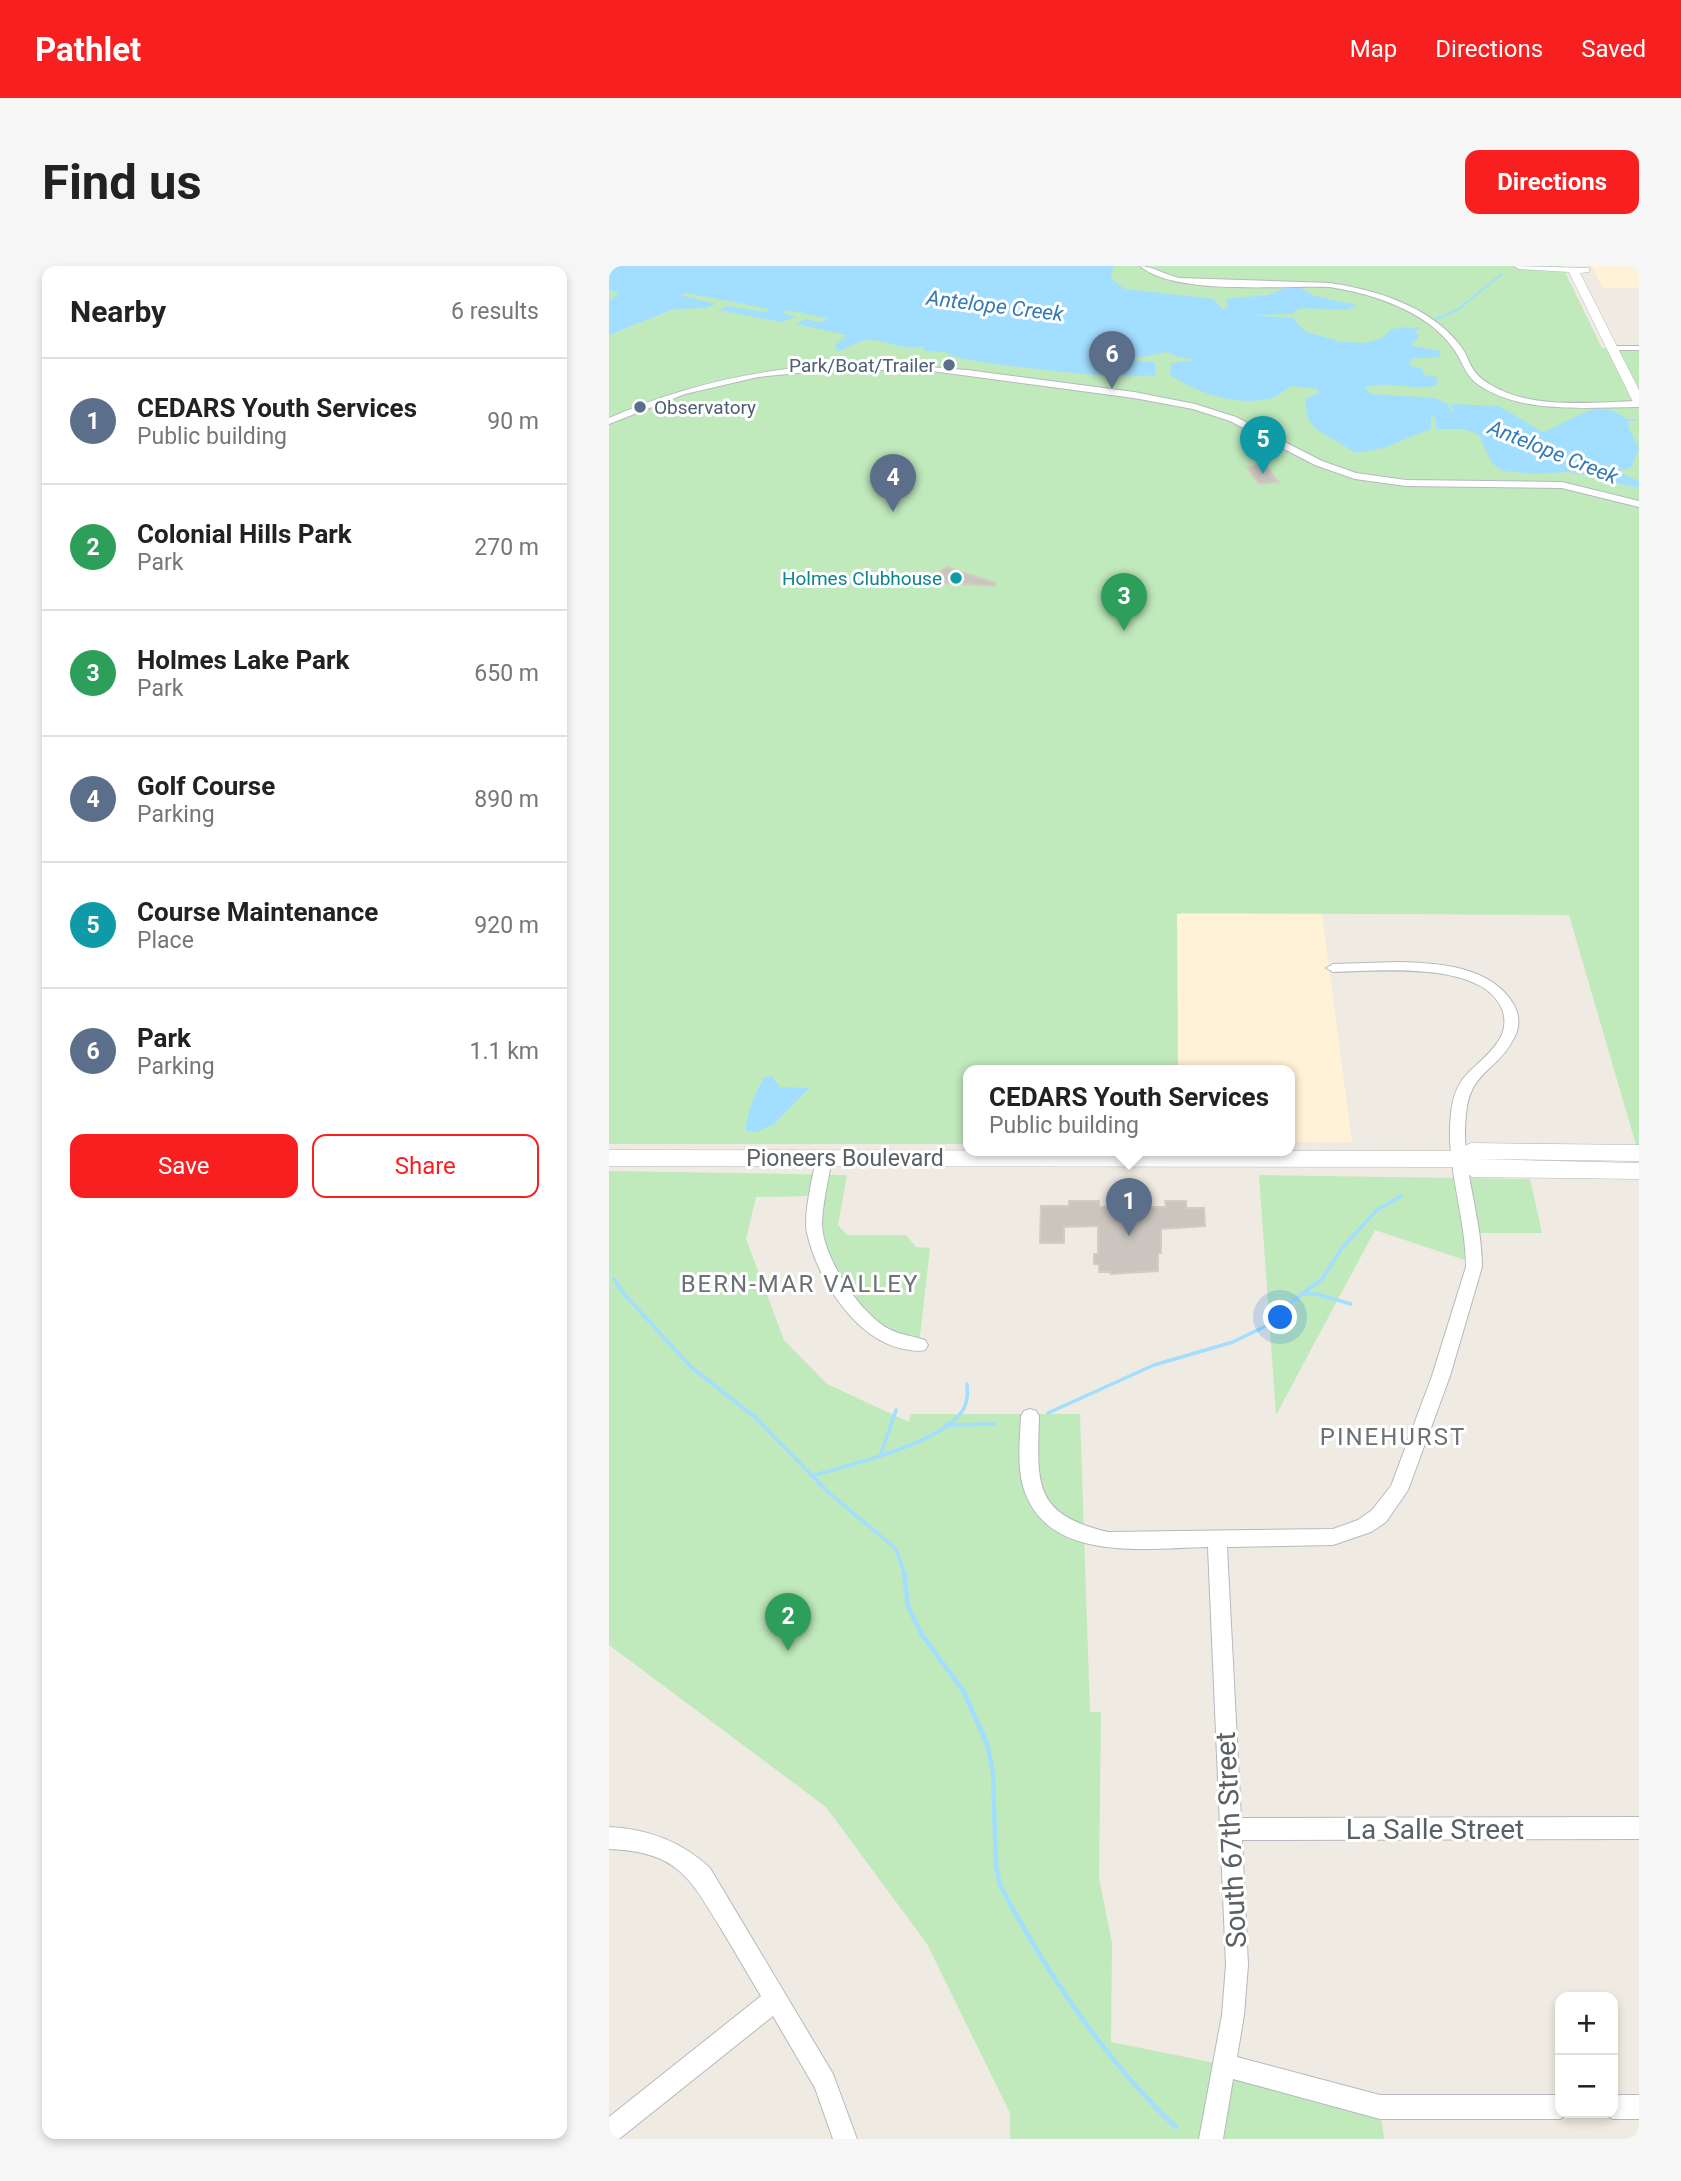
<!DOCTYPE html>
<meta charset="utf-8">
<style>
:root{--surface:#fff;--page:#f6f6f6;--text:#222;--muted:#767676;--line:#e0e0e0;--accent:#f81f21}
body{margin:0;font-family:Roboto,sans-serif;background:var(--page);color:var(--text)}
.controls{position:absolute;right:21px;bottom:21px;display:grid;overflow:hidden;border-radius:14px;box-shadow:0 4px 10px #0003}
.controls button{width:63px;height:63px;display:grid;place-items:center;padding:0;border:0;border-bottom:2px solid var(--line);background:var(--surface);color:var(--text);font:35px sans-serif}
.you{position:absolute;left:672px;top:1052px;width:24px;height:24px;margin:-18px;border:5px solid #fff;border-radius:50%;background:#1a73e8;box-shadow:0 0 0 10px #1a73e833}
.badge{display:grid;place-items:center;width:46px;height:46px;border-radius:50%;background:var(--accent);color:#fff;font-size:23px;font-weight:700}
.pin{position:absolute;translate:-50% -58px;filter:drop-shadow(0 2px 4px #0008)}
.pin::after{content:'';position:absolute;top:37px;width:24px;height:21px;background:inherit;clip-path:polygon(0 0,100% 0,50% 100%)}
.popup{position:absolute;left:354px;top:799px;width:332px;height:91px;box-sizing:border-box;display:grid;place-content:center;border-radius:14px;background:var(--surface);filter:drop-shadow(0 2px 5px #0005);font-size:23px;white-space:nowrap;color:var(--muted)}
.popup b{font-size:26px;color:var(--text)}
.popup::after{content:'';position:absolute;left:50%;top:100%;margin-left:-14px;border:14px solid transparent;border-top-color:var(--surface)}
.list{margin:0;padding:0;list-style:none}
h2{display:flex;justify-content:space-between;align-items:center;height:91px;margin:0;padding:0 28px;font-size:30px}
h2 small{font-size:23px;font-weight:400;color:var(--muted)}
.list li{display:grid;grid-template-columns:46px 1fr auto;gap:21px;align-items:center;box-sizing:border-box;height:126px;padding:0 28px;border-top:2px solid var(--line)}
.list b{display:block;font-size:26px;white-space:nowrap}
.list p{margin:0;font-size:23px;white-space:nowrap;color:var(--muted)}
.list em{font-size:23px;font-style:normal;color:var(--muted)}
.actions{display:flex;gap:14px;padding:21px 28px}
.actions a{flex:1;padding:16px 0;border:2px solid var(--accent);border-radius:14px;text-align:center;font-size:24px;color:var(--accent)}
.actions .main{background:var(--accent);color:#fff}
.map{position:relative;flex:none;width:1030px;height:1873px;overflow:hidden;border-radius:14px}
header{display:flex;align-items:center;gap:42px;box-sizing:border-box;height:98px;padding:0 35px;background:var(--accent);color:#fff}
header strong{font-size:33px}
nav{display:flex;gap:38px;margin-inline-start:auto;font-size:24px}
.intro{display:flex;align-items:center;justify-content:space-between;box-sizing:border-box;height:168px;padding:0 42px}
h1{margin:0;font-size:49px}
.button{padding:18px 32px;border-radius:14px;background:var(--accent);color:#fff;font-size:24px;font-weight:700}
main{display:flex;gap:42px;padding:0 42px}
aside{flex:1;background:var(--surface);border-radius:14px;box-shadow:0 4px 10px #0003}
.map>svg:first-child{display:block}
</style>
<header>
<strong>Pathlet</strong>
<nav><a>Map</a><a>Directions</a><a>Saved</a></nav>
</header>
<div class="intro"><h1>Find us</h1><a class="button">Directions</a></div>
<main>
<aside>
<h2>Nearby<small>6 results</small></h2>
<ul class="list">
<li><span class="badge" style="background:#5c6f8a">1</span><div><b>CEDARS Youth Services</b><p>Public building</p></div><em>90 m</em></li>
<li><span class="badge" style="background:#2e9e5b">2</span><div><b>Colonial Hills Park</b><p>Park</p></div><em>270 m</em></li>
<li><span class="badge" style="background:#2e9e5b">3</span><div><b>Holmes Lake Park</b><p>Park</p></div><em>650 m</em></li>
<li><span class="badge" style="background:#5c6f8a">4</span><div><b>Golf Course</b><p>Parking</p></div><em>890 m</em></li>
<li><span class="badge" style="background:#0f9aa8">5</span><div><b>Course Maintenance</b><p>Place</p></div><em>920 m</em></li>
<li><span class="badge" style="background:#5c6f8a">6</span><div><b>Park</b><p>Parking</p></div><em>1.1 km</em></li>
</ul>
<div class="actions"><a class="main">Save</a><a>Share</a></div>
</aside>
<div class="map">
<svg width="1030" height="1873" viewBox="0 0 1030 1873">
<rect width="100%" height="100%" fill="#efebe2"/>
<g fill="#fff2d7">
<path d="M983,0H1030V22H994Z"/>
<path d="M568,648H713L743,876H681V804H569Z"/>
</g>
<g fill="#c0e9bc">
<path d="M0,0H953L993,82H1030V880L1027,879L960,649L574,647L568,648L569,804H359V878H0Z"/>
<path d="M0,905L238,909L229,959L238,969H297L307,981L321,982L310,1079L265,1065L209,975L208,930L147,931L137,973L175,1074L218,1118L300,1156L302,1148H471L481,1446H492L490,1612L503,1677L502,1776L616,1799L771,1841L775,1873H401V1847L318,1678L217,1541L0,1379Z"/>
<path d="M650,909L921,913L933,967H863L865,997L766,964L667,1149Z"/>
</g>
<g fill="#a2deff">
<path d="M6,0H504L502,13L516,23L604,33L614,43L619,42L617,33L659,29L676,22L690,21L705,30L748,39L738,44L691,42L683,48L637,49L683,52L697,66L733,76L757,77L773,72L783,63L800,61L808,67L809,72L803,77V80L831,85V90C821,95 809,88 800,95L801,100L813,102L815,109L828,111V119C805,126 779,113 755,122L762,128L826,132L837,137L845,149L842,138L890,140L933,166C961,158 987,127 1019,154L1020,162L1030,182L1022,202L1006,205L1030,215V222L961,206L928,208L893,205L883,197L869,168L854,163H827V153L822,147V163L774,182L747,187L707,163L699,153L696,133L710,127L708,123L683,120C675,124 669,131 659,133C628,140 587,127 561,109L562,97L586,94L566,90L558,86L526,92L529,95L546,96V109C513,112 481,109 447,105C411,101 374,98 339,89L338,86L317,85L314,83L315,80C292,85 281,74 260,74C247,74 240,83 229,85L226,79L238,69L187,58L196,53L210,56L218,54L217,52L179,44L173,47L187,51L172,56L110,44L118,40L157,46L160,43L77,27L71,29L107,38L98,42L65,43L0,69V35L10,27L0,24V3Z"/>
<path d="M163,810L171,821L200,822L164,859L147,866L137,865C136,850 148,824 155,811Z"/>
</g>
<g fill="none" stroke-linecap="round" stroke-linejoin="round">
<g stroke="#a2deff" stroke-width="2">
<path d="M826,54L848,44L893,8"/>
<path d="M804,63L810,62"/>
<path d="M1019,154H1026"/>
</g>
<g stroke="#a2deff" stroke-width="3.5">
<path d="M5,1013L15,1028L82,1101L146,1151L219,1226L287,1283L295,1307"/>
<path d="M694,1028H707L742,1038"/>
<path d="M439,1147L545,1099L624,1076L661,1058L681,1037L713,1013L733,982L768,944L792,930"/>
<path d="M337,1159L386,1158"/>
<path d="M272,1188L287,1144"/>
<path d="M202,1210C240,1199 333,1178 354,1144C359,1136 359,1127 358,1118"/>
</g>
<path stroke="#a2deff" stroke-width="4.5" d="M295,1305L299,1341L313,1369L355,1426L378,1478L384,1506L387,1599L391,1619C435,1703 498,1797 567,1861"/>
</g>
<g fill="#cac5bf" stroke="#d4ccc0" stroke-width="2">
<path d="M656,198L669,216L650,218L638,201Z"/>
<path d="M338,301L386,317V320L317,316Z"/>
<path d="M460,935H490V941H557L556,935H577V942H595L596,960L552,963V987H549V1005L502,1008V1006H490V998H485V988H489V960L455,961V977H431L432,940H460Z"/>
</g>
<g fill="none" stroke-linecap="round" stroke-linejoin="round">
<defs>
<g id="street">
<path d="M531,0C543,0 557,9 570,12L721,17C767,24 820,40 850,78C864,96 858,105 882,119C923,144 984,136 1030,135V141C981,141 920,148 876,123C854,110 857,100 844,82C818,45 764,28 721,21C675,19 565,30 531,0Z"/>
<path d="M1003,80H1030V84H1000V80Z"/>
<path d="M267,97L358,104L525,126L586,138L627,151L713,195L747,207L797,214L953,216L1030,235V241L953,222L797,220L746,213L706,199L621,155L584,143L525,132L323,105L228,103L149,111L76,128L0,158V152C86,114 173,98 267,97Z"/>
<path d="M790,696C829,697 883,700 905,739C911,750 911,763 904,774C887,806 861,805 857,848C851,900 873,949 873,1001L841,1110L799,1224L777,1256L762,1266L724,1279L618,1281L632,1552L1030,1551V1573L633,1574L639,1699L635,1749L628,1791L771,1829H951V1847H960L951,1853H771L624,1813L614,1873H590L613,1749L617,1699L599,1281C537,1282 436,1298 414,1220C408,1198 411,1173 412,1150L415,1145L421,1143L427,1145L430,1150C428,1219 424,1248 499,1266L724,1263L749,1254L763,1244L782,1220L823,1110L857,1001C857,949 836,900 842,847C847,803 870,805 890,774C896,765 897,753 893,743C873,694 766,705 724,706L717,702L724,698Z"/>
<path d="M215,885L223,891C220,912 214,934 213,956C212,989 251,1048 280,1063C291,1069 304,1070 316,1074L319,1079L316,1084C308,1086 302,1084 295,1083C246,1074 208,1012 198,967C194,947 204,912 207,891Z"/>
<path d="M0,1561C39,1563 72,1575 101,1602L224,1808L248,1873H224L206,1822L164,1750L10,1873H0V1851L152,1730C138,1707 125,1684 111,1661C79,1608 66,1586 0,1583Z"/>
<path d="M1004,1829H1030V1853H1004L996,1849L995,1847H1004Z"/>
</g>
<g id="secondary">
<path d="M905,0L980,2V6L971,7L1030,124V140L1024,136L960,6L910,3Z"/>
<path d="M862,877L1030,879V895L866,893L1030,897V913L864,911L845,901L0,900V884L846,885Z"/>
</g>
</defs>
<use href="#street" stroke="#b5b9be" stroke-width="2"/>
<use href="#secondary" stroke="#b4b9be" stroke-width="1"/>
<use href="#street" fill="#fff" fill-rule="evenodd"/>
<use href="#secondary" fill="#fff" fill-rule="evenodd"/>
</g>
<g fill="#5c6f8a" stroke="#fff" stroke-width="2.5">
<circle cx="340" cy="99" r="7"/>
<circle cx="31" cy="141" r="7"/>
</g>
<circle fill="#0f9aa8" stroke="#fff" stroke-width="2.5" cx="347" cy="312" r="7"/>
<g text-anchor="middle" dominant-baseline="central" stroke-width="6" stroke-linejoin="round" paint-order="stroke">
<g font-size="19" fill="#4e5e75" stroke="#fff" text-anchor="end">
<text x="326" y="99">Park/Boat/Trailer</text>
<text x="45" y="141" text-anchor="start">Observatory</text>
</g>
<g font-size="19" fill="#0d838f" stroke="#fff" text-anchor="end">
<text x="333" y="312">Holmes Clubhouse</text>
</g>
<g font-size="21" font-style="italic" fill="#347bb1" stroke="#fff">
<text transform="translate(386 40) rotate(7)">Antelope Creek</text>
<text transform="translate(944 186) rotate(22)">Antelope Creek</text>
</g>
<g font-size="23" fill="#5a6064" stroke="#fff">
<text x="236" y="892">Pioneers Boulevard</text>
</g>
<g font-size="24" letter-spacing="2" fill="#6b7277" stroke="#fff">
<text x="191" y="1018">BERN-MAR VALLEY</text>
<text x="784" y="1171">PINEHURST</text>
</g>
<g font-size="28" fill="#5a6064" stroke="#fff">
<text x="826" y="1563">La Salle Street</text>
<text transform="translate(622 1574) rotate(-93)">South 67th Street</text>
</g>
</g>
</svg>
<div class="controls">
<button>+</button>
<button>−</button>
</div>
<div class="you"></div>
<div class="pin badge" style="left:520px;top:970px;background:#5c6f8a">1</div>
<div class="popup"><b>CEDARS Youth Services</b>Public building</div>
<div class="pin badge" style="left:179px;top:1385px;background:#2e9e5b">2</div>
<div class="pin badge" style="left:515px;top:365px;background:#2e9e5b">3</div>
<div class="pin badge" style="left:284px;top:246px;background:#5c6f8a">4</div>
<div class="pin badge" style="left:654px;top:208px;background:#0f9aa8">5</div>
<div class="pin badge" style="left:503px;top:123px;background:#5c6f8a">6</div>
</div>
</main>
